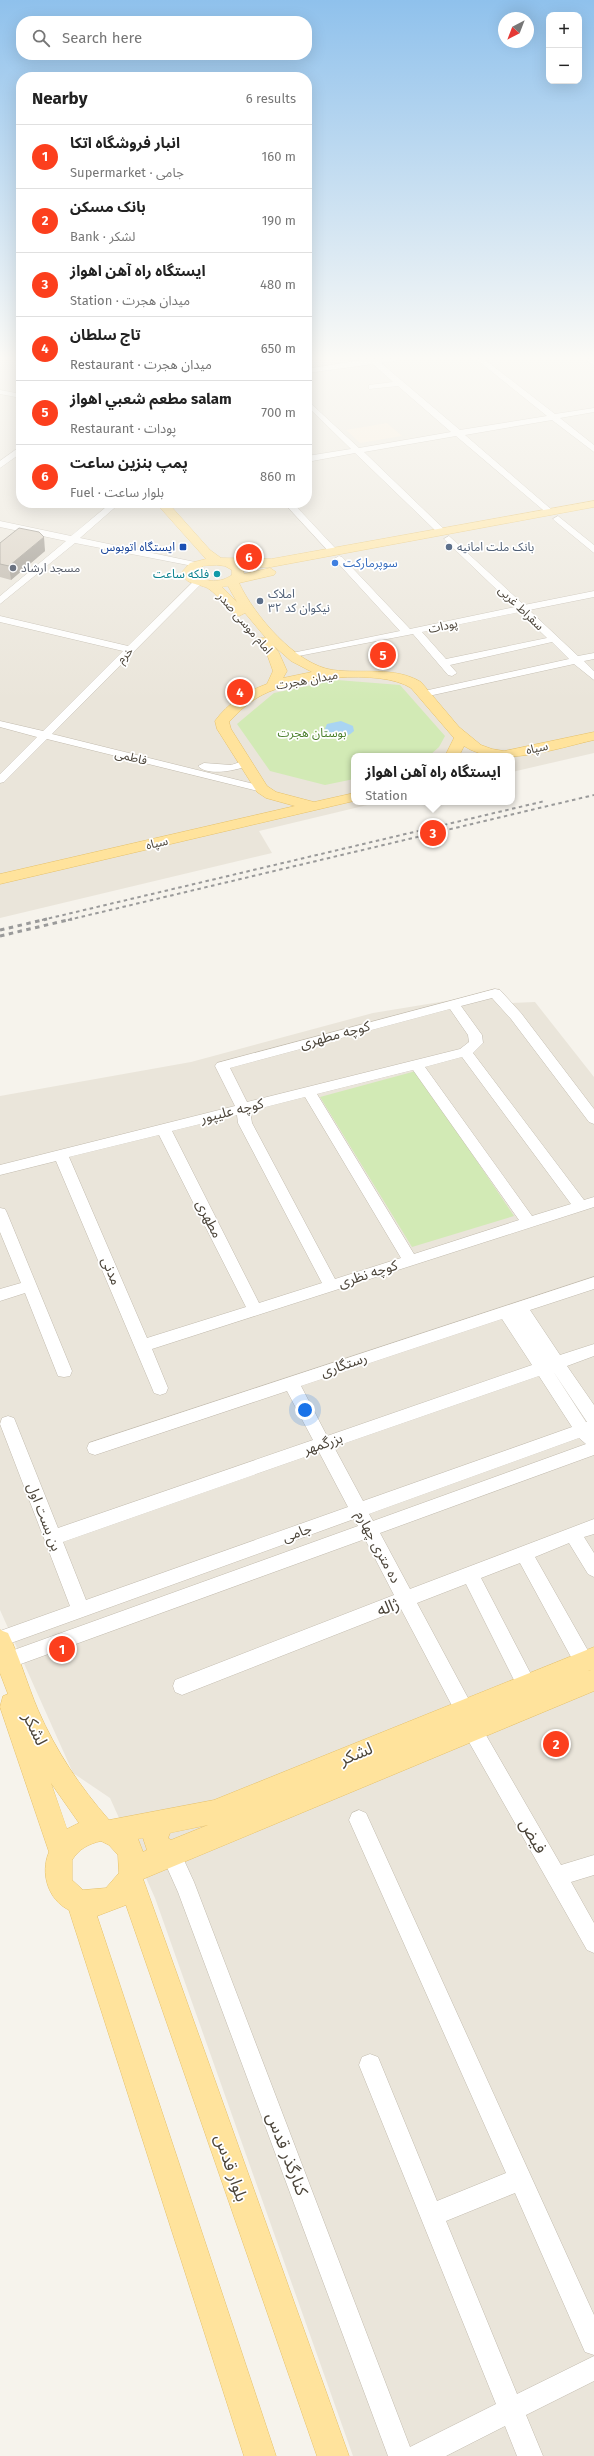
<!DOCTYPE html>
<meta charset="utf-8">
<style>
:root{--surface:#fff;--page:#f2f2f2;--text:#222;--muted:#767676;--line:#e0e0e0;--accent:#fc3f1d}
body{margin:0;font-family:"Fira Sans","Noto Sans Arabic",sans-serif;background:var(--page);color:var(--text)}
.controls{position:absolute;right:12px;top:12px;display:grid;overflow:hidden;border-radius:8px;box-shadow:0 4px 16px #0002}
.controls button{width:36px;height:36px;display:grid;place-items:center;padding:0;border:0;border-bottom:1px solid var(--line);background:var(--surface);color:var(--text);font:20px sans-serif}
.compass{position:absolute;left:498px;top:12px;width:36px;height:36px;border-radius:50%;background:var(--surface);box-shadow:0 4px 16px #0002;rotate:222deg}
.you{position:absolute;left:305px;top:1410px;width:14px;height:14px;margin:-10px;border:3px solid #fff;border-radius:50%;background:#1a73e8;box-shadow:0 0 0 6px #1a73e833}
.badge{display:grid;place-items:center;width:26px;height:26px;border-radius:50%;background:var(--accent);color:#fff;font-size:13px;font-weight:700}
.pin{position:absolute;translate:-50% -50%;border:2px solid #fff;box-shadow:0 1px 4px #0006}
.popup{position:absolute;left:351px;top:753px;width:164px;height:52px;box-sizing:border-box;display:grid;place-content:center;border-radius:8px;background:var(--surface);filter:drop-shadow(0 1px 3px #0005);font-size:13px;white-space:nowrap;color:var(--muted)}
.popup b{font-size:15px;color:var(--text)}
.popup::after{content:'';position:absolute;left:50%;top:100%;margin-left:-8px;border:8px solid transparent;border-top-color:var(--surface)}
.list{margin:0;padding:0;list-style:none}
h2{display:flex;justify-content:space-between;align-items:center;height:52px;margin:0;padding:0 16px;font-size:17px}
h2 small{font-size:13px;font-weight:400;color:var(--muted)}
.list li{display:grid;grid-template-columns:26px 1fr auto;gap:12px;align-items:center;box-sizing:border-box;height:64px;padding:0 16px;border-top:1px solid var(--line)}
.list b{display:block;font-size:15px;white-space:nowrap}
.list p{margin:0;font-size:13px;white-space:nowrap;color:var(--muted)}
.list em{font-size:13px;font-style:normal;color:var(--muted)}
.icon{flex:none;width:22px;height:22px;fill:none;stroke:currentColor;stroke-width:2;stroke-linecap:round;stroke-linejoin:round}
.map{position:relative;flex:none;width:594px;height:2456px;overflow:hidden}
.search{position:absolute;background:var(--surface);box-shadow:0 4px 16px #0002;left:16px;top:16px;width:296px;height:44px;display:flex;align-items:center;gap:10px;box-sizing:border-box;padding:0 14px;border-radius:16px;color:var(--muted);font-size:15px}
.panel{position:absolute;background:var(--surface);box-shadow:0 4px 16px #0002;left:16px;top:72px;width:296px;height:436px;border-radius:16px}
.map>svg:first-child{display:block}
</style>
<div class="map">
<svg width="594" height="2456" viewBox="0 0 594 2456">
<rect width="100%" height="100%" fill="#f6f3ec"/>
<g fill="#eae5da">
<path d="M0,359H21V503H307V359H594V753L512,772V756H354V802H380L259,831L272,853L0,918Z"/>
<path d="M498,988L511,1003L535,1002L594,1077V2456H353L155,1898L110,1798L73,1773L0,1610V1096L191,1062L373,1013L495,993Z"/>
</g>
<path fill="#f7ead8" d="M387,423L402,436L360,443L346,430Z"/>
<g fill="#d2eab5">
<path d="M337,680L400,685L445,736L439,747L429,756H354V779L325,785L270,771L237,724L274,693Z"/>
<path d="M416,1071L514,1216L412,1247L320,1097Z"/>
</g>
<path fill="#a9d4f2" d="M341,721L353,726L354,731C346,739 331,739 324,731L327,724Z"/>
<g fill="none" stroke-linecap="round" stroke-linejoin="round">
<defs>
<g id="minor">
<path d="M368,359H396L395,361L381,363L460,430L547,416L476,359H484L555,414L594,408V412L560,418L594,445V452L552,420L465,435L552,510L554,512L549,515L456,436L364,452L447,532L439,534L355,453L307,462V456L351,449L307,406V400L359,448L451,432L398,386L369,389V385L393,382L373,364L307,373V369Z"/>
<path d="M584,359H593L594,365Z"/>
<path d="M0,390L21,394V398L0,394Z"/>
<path d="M21,446V453L0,468V461Z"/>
<path d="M111,503H120L80,538L195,562L198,563V567L75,543L0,604V596L66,541L0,527V521L71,536Z"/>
<path d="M284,503H293L337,550V554H331Z"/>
<path d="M558,516L594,545V553L555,521L553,519Z"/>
<path d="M449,536L524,605L594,591V597L529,610L578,656L594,653V659L584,661L594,671V680L574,664L424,697L419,694L424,691L569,659L552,642L450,665L457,673L452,676L448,675L413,634L288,658L287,656L292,653L400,631L336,561L334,559L339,556L342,557L410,629L515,607L446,541L444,539ZM520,612L547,638L446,659L422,632Z"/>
<path d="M195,580L203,582L52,734L266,787V791L262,792L47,739L4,782L0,783V774L37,737L0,727V721L43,731L123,651L0,622V616L128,646Z"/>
<path d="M246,760L252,763L250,765C238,770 208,777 198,766L204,763L231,765Z"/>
<path d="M495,989L500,990L521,1013L594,1109V1124L589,1122L511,1019L492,998L461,1006L482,1035L483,1043L473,1053L584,1200L594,1197V1207L152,1349L168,1388L166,1393L160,1395L154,1393L152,1388L56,1161L0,1175V1165L235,1106L215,1066L217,1063ZM450,1009L468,1035L469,1042L460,1049L247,1102L230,1068ZM462,1057L571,1204L532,1216L425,1067ZM413,1070L519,1220L414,1254L317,1094ZM305,1097L401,1258L335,1279L252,1123L250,1111ZM237,1115L238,1123L322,1283L259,1303L172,1131ZM159,1135L246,1307L147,1338L69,1157Z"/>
<path d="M0,1208L5,1209L7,1213L72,1371L70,1376L64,1377L58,1376L25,1293L0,1301V1289L21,1283L0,1232Z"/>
<path d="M594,1277V1289L530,1310L560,1355L594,1344V1356L567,1366L594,1405V1455L380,1533L410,1589L594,1519V1534L584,1537L594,1553V1577L588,1574L569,1543L535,1557L591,1656L593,1662L591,1668L584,1670L577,1668L520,1563L481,1578L534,1680L536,1686L534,1692L527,1695L520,1692L466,1584L417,1603L475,1711L472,1717L465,1720L458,1717L401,1609L182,1695L175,1692L173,1686L175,1680L394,1595L365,1539L7,1669L0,1667V1655L358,1526L354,1519L0,1647V1631L70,1606L0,1424L2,1418L8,1416L14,1418L58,1528L313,1440L287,1391L95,1455L89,1453L87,1448L89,1443ZM502,1319L532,1365L327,1436L301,1386ZM553,1371L587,1422H586ZM539,1376L572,1427L363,1501L334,1447ZM579,1438L586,1444L373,1521L369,1514ZM319,1452L348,1507L86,1600L63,1542Z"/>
<path d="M472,1720L479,1723L561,1865L594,1855V1875L571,1882L594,1923V1953L587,1950L465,1735L462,1729L465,1723Z"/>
<path d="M359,1810L366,1813L594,2315V2355L585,2352L515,2193L446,2221L517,2394L594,2356V2381L526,2415L543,2456H517L505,2426L446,2456H388L178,1892L161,1854L164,1847L171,1844L178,1847L194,1882L410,2447L496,2404L359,2065L362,2057L370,2054L378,2057L437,2201L506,2173L349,1820L352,1813Z"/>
</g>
<g id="major">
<path d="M594,501V507L271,567H242L244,574L270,568L276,572L274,575L239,583C254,615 296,665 333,670C362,674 394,666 421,682L459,727L481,745L492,749L504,751L594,732V740C554,749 499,769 464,746L459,756H445L454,738L411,688C380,668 294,678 262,695C249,702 239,711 229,722L231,729L267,786L276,792L314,802L354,793V801L0,884V874L295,806L266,798L257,792L217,729L215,721C228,703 247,691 267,684L273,671L267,654L257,641L258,638H266L245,613L239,616C232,614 218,595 209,589C200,583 185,586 182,572L190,563L206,559L156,503H168L210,550L221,558L271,559ZM217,565L225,566L232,570V575C221,583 206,583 195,574L203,566ZM228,586L237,602L222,587ZM274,646L291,661L312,672L283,678L287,671L279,653Z"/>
<path d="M0,1630L8,1633C20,1658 27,1684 38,1710C56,1751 80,1787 109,1820L214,1800L594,1647V1669L588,1671L594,1669V1691L143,1879L349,2456H317L126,1905L97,1916L276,2456H244L69,1910C48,1900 40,1873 49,1852L0,1707L3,1696L8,1694L0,1673ZM51,1783L79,1823L67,1829ZM208,1825L171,1840L168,1838L170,1833ZM143,1838L147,1850L143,1852L138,1839ZM101,1841L109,1845L118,1855L119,1873L106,1888L83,1890L72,1880V1860C79,1849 88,1844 101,1841Z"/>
</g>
</defs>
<use href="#minor" stroke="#c2bbae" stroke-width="1"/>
<use href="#major" stroke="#e6c16a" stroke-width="1"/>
<use href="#minor" fill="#fff" fill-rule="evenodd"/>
<use href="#major" fill="#ffe39c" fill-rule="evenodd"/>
<g stroke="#9a9a9a" stroke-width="2" stroke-dasharray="3.5 3.5" stroke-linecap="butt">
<path d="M42,920L545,801"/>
<path d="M68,920L594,795"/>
</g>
<g stroke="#9a9a9a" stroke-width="3" stroke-dasharray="4.5 4.5" stroke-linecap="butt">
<path d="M0,930L47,919"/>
<path d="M0,936L72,919"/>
</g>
</g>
<path fill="#bab2a6" d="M0,543L45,551L11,580L0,577Z"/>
<path fill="#979187" d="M44,537L45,551L11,580L9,566Z"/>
<path fill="#d8cfc1" stroke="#979187" d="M19,528L39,532L44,537L9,566L0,564V543Z"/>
<linearGradient id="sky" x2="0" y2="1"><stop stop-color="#8fc1ec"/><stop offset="0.51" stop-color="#fbfaf6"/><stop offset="1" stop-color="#fbfaf6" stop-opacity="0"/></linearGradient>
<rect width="594" height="702" fill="url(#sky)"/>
<rect fill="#1a4fb4" stroke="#fff" stroke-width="1.5" x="179" y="543" width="8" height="8" rx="2"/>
<g fill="#5c6f8a" stroke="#fff" stroke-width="1.5">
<circle cx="449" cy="547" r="4"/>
<circle cx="260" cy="601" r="4"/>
</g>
<circle fill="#3f7fe0" stroke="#fff" stroke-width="1.5" cx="335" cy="563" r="4"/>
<circle fill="#6b7280" stroke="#fff" stroke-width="1.5" cx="13" cy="568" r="4"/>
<circle fill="#0f9aa8" stroke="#fff" stroke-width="1.5" cx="217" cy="574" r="4"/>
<g text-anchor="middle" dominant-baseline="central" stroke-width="3.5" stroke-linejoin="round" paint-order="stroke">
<g font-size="12" fill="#164399" stroke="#fff" text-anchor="end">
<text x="175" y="547">ایستگاه اتوبوس</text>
</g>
<g font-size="12" fill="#4e5e75" stroke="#fff" text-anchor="start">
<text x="457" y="547">بانک ملت امانیه</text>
<text x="268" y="594">املاک<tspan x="268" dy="14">نیکوان کد ۳۲</tspan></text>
</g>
<g font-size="12" fill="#366cbe" stroke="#fff" text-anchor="start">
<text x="343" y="563">سوپرمارکت</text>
</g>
<g font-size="12" fill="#5b616d" stroke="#fff" text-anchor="start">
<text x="21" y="568">مسجد ارشاد</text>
</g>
<g font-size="12" fill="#0d838f" stroke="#fff" text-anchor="end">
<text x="209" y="574">فلکه ساعت</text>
</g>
<g font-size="12" fill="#4b4439" stroke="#fff">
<text transform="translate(521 608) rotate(44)">سقراط غربی</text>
<text transform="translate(245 623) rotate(49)">امام موسی صدر</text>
<text transform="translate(443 626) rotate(-12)">پودات</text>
<text transform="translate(125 655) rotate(-45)">خرم</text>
<text transform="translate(307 680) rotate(-10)">میدان هجرت</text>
<text transform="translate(537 748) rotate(-12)">سپاه</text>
<text transform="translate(131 757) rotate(14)">فاطمی</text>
<text transform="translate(157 843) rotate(-13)">سپاه</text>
</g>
<g font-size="12" fill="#4a7f2a" stroke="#fff">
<text x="312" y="733">بوستان هجرت</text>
</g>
<g font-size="14" fill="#4b4439" stroke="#fff">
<text transform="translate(335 1035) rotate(-15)">کوچه مطهری</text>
<text transform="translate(232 1111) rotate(-14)">کوچه علیپور</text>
<text transform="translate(209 1219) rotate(63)">مطهری</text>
<text transform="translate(111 1271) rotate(67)">مدنی</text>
<text transform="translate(368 1274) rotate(-18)">کوچه نظری</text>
<text transform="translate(344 1365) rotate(-19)">رستگاری</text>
<text transform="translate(323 1444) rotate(-19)">بزرگمهر</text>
<text transform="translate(44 1517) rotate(69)">بن بست اول</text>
<text transform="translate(297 1533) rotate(-20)">جامی</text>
<text transform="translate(378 1547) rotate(62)">ده متری چهارم</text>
</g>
<g font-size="17" fill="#4b4439" stroke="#fff">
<text transform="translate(388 1607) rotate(-21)">ژاله</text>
<text transform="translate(35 1729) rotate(64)">لشکر</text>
<text transform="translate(356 1754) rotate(-22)">لشکر</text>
<text transform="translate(533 1836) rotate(60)">فیض</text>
<text transform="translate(287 2154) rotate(69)">کنارگذر قدس</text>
<text transform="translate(231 2168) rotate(71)">بلوار قدس</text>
</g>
</g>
</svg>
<div class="controls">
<button>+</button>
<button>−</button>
</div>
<svg class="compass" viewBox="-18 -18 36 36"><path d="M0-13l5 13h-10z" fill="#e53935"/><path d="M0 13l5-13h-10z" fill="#767676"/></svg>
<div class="you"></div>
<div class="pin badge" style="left:62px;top:1649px">1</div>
<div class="pin badge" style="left:556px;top:1744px">2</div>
<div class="pin badge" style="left:433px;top:833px">3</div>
<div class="popup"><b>ایستگاه راه آهن اهواز</b>Station</div>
<div class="pin badge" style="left:240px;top:692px">4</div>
<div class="pin badge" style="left:383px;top:655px">5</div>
<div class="pin badge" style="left:249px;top:557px">6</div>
<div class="search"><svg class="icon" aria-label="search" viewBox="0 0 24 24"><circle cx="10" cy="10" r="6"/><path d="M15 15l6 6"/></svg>Search here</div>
<section class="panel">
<h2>Nearby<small>6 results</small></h2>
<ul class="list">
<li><span class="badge">1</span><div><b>انبار فروشگاه اتکا</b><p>Supermarket · جامی</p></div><em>160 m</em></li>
<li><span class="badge">2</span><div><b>بانک مسکن</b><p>Bank · لشکر</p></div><em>190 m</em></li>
<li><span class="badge">3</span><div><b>ایستگاه راه آهن اهواز</b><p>Station · میدان هجرت</p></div><em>480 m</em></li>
<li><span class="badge">4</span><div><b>تاج سلطان</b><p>Restaurant · میدان هجرت</p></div><em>650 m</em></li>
<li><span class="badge">5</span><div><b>مطعم شعبي اهواز salam</b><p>Restaurant · پودات</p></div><em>700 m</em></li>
<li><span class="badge">6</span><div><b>پمپ بنزین ساعت</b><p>Fuel · بلوار ساعت</p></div><em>860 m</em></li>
</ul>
</section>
</div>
